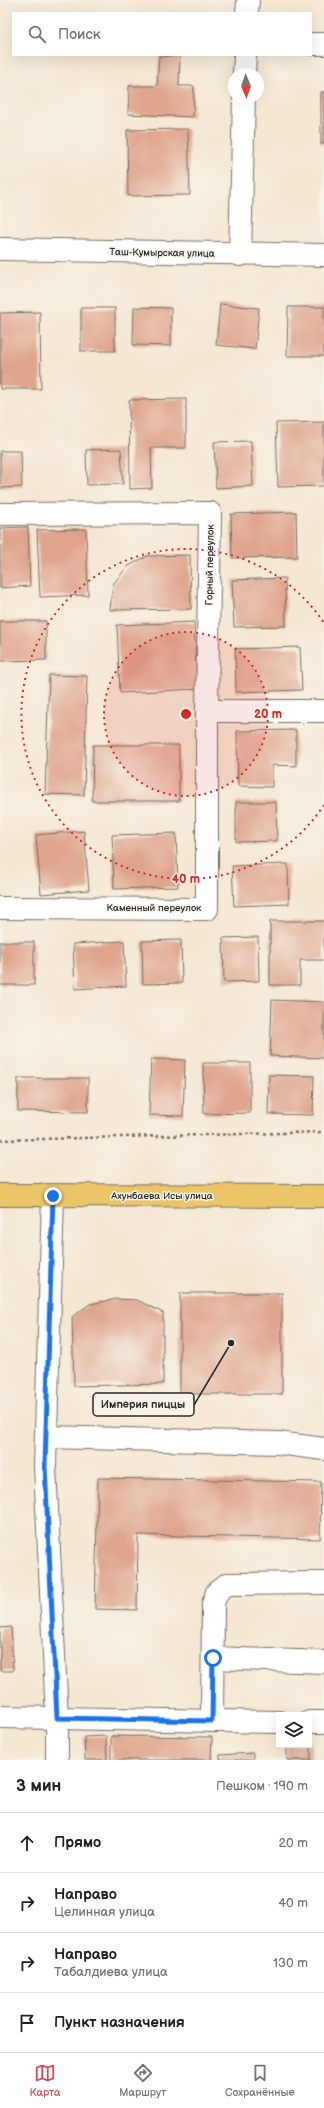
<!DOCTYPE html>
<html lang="ru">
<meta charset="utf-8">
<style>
:root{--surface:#fff;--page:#f6f6f6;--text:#202124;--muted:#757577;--line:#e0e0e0;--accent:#d1495b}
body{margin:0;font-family:"Balsamiq Sans",sans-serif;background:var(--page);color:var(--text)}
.controls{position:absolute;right:12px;bottom:12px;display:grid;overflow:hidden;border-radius:0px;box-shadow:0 4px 16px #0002}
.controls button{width:36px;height:36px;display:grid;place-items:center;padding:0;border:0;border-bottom:1px solid var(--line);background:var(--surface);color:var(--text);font:20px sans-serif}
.compass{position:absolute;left:228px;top:68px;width:36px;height:36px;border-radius:50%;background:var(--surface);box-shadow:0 4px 16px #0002;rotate:178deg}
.stop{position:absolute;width:12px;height:12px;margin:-9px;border:3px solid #1a73e8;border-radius:50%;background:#fff}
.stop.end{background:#1a73e8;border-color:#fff;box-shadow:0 1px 4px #0008}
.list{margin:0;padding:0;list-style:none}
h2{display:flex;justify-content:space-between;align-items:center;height:52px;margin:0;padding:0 16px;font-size:17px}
h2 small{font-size:13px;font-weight:400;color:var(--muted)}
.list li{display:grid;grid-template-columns:26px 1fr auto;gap:12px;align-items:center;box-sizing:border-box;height:60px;padding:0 16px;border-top:1px solid var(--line)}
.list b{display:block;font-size:15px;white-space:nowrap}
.list p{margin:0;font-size:13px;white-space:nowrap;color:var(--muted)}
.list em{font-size:13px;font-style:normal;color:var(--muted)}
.icon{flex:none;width:22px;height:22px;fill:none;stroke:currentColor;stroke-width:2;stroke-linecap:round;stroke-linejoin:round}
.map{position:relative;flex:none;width:324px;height:1760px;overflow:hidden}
.search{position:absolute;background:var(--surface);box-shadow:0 4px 16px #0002;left:12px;right:12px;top:12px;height:44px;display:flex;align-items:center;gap:10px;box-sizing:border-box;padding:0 14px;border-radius:0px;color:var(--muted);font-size:15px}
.sheet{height:292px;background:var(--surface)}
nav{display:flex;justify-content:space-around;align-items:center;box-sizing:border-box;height:56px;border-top:1px solid var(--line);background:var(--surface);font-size:11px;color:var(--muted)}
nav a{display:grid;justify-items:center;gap:2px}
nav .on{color:var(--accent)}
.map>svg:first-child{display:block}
</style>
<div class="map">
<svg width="324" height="1760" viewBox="0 0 324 1760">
<rect width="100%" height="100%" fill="#f7f3e8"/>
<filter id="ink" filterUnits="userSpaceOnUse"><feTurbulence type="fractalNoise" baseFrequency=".025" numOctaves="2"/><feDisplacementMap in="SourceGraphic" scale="8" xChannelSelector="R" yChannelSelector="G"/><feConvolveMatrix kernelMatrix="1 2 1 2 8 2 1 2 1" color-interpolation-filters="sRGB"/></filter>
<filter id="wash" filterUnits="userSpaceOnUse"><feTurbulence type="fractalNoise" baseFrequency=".012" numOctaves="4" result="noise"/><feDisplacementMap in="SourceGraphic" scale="16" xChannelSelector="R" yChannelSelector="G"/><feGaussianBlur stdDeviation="0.9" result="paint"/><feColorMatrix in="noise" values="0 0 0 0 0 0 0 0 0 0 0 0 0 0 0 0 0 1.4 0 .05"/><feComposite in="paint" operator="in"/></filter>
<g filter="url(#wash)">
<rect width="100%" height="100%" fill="#f5e7d2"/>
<g id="blocks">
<g fill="#dfa58c">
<path d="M159,56H180L179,86H194L193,117L128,114L129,86H157Z"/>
<rect x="321" y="92" width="3" height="52"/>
<path d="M188,129L190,195L128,196L127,130Z"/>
<path d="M220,304L259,308L255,349L216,345Z"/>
<path d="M134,307L171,308V346L133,345Z"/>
<path d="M288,307H324V356H287Z"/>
<rect x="81" y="308" width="34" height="43"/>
<path d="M40,312L41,389H0V313Z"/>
<path d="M186,399V448H151L152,488L130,489L129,400Z"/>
<path d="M324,422V486L278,487L276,423Z"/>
<path d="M251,441L253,486L216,488L214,442Z"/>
<path d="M121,449L123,484L87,485L86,450Z"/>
<path d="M0,451H21L22,487L0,488Z"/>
<path d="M296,512L297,557L232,558L231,514Z"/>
<path d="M28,527L30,586L0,588V528Z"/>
<path d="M86,529L88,595L40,597L37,530Z"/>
<path d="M190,555L191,609L110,610L113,584L127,567L147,556Z"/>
<path d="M285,578L286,626L234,627L232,580Z"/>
<path d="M0,621H46V660L0,661Z"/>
<path d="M194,622L197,689L120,693L117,625Z"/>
<path d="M300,647L302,690L236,692L235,649Z"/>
<path d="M49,675L87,676L84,795L45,794Z"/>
<path d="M296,730V766L272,765V787L238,786L237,731Z"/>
<path d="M93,745H179V801H92Z"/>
<path d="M236,802H276L277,841L236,842Z"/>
<path d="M84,831L89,890L41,894L36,835Z"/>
<path d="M176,833L178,887L114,889L112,835Z"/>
<path d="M288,864L289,904L234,906L232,866Z"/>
<path d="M270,921H324V960H300V985H270Z"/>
<path d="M258,937L259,981L224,982L223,938Z"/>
<path d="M181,940L182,983L143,984L142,941Z"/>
<path d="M124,941L126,986L75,989L73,944Z"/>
<rect x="0" y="942" width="34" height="43"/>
<path d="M272,1000L324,1002V1058L270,1056Z"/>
<path d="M151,1059L185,1060L183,1116L149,1115Z"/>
<path d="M203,1063H250V1113L204,1114Z"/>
<path d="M269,1075L314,1076L313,1115L268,1114Z"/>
<path d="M18,1078H88V1112L18,1111Z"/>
<rect x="180" y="1293" width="102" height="101"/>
<path d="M117,1299L137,1300L163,1313V1384L74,1386L72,1317L90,1304Z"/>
<path d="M98,1478L321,1482L320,1539L138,1535L137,1610L95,1609Z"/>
<path d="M11,1627L13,1671H0V1628Z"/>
<path d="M106,1736L107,1760H85L84,1737Z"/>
<path d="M111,1736L212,1737L211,1760H111Z"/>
<path d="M309,1741H311V1760H287V1745H309Z"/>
<path d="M253,1753V1760H220V1755Z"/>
</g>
</g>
</g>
<g filter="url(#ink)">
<use href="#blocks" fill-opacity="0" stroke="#726d65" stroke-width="1"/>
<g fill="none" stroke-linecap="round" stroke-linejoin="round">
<defs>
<g id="minor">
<path d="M247,13L248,0"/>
<path d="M311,44H324"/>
<path d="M244,74L245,55"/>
<path d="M0,249L324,255"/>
<path d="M240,255L244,98"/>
<path d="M0,514L210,513L207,711H324"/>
<path d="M0,908L207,909V711"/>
<path d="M53,1196L45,1466L57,1718V1760"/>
<path d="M46,1437L278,1443L324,1449"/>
<path d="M213,1658L324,1662"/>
<path d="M0,1717L279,1722"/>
<path d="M212,1721L213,1604L217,1592L227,1584L324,1583"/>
<path d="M309,1722H324"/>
</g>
<path id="major" d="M0,1195L324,1196"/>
</defs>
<use href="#minor" stroke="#726d65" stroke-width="24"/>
<use href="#major" stroke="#726d65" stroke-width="24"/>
<path stroke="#726d65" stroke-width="2.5" stroke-dasharray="3 3" stroke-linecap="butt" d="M0,1140L324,1132"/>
<use href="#minor" stroke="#fff" stroke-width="22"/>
<use href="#major" stroke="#edc569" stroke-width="22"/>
</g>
</g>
<g fill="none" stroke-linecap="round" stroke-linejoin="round" filter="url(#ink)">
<path stroke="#1a73e8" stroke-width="5" d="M53,1196L45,1466L57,1718L212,1721L213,1658"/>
</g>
<circle cx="186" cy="714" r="82" fill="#d62828" fill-opacity=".12"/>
<g fill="none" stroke="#d62828" stroke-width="2" stroke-dasharray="2 4">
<circle cx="186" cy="714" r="82"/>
<path d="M324 805A165 165 0 1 1 324 623"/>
</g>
<g text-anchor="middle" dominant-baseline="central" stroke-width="3" stroke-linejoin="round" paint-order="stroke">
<g font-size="10" fill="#2b2b2b" stroke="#f7f3e8">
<text transform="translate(162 253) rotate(1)">Таш-Кумырская улица</text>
<text transform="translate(210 565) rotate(-89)">Горный переулок</text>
<text x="154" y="908">Каменный переулок</text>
<text x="162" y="1196">Ахунбаева Исы улица</text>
</g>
</g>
<circle cx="186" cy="714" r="6" fill="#d62828" stroke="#f7f3e8" stroke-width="2"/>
<g font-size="12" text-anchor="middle" font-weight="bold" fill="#d62828" stroke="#f7f3e8" stroke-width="3" stroke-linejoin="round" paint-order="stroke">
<text x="268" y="718">20 m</text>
<text x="186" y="883">40 m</text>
</g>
<path fill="none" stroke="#2b2b2b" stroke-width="1.5" d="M231 1343L194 1405"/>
<circle fill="#2b2b2b" stroke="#f7f3e8" stroke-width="1.5" cx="231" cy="1343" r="4"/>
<rect fill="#f7f3e8" stroke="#2b2b2b" stroke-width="1.5" x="93" y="1393" width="101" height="23" rx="4"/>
<g font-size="11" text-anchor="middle" font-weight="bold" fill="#2b2b2b">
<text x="143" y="1408">Империя пиццы</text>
</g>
</svg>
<div class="controls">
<button><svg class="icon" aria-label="layers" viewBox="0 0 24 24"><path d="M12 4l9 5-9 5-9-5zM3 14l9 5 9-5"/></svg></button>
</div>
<svg class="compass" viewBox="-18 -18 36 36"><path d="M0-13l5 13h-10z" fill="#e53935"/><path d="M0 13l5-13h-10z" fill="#757577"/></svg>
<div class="stop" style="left:213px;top:1658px"></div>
<div class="stop end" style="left:53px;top:1196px"></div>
<div class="search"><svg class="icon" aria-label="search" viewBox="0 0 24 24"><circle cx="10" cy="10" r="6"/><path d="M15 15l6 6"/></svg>Поиск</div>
</div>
<section class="sheet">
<h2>3 мин<small>Пешком · 190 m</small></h2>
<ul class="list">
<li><svg class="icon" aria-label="ahead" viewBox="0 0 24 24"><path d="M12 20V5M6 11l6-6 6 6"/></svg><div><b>Прямо</b></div><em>20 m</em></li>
<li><svg class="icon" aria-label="right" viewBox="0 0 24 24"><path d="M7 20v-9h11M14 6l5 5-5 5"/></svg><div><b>Направо</b><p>Целинная улица</p></div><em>40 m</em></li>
<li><svg class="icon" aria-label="right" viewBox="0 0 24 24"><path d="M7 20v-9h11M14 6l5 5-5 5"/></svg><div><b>Направо</b><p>Табалдиева улица</p></div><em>130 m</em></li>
<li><svg class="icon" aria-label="arrive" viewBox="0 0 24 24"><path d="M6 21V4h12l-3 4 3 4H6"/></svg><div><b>Пункт назначения</b></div></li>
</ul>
</section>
<nav>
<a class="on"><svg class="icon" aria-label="map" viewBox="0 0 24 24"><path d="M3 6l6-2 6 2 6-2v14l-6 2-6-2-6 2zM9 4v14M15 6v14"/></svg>Карта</a>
<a><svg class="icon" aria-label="directions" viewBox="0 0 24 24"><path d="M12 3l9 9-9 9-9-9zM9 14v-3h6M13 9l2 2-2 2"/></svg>Маршрут</a>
<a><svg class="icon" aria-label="saved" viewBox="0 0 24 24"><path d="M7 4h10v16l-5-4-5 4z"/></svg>Сохранённые</a>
</nav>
